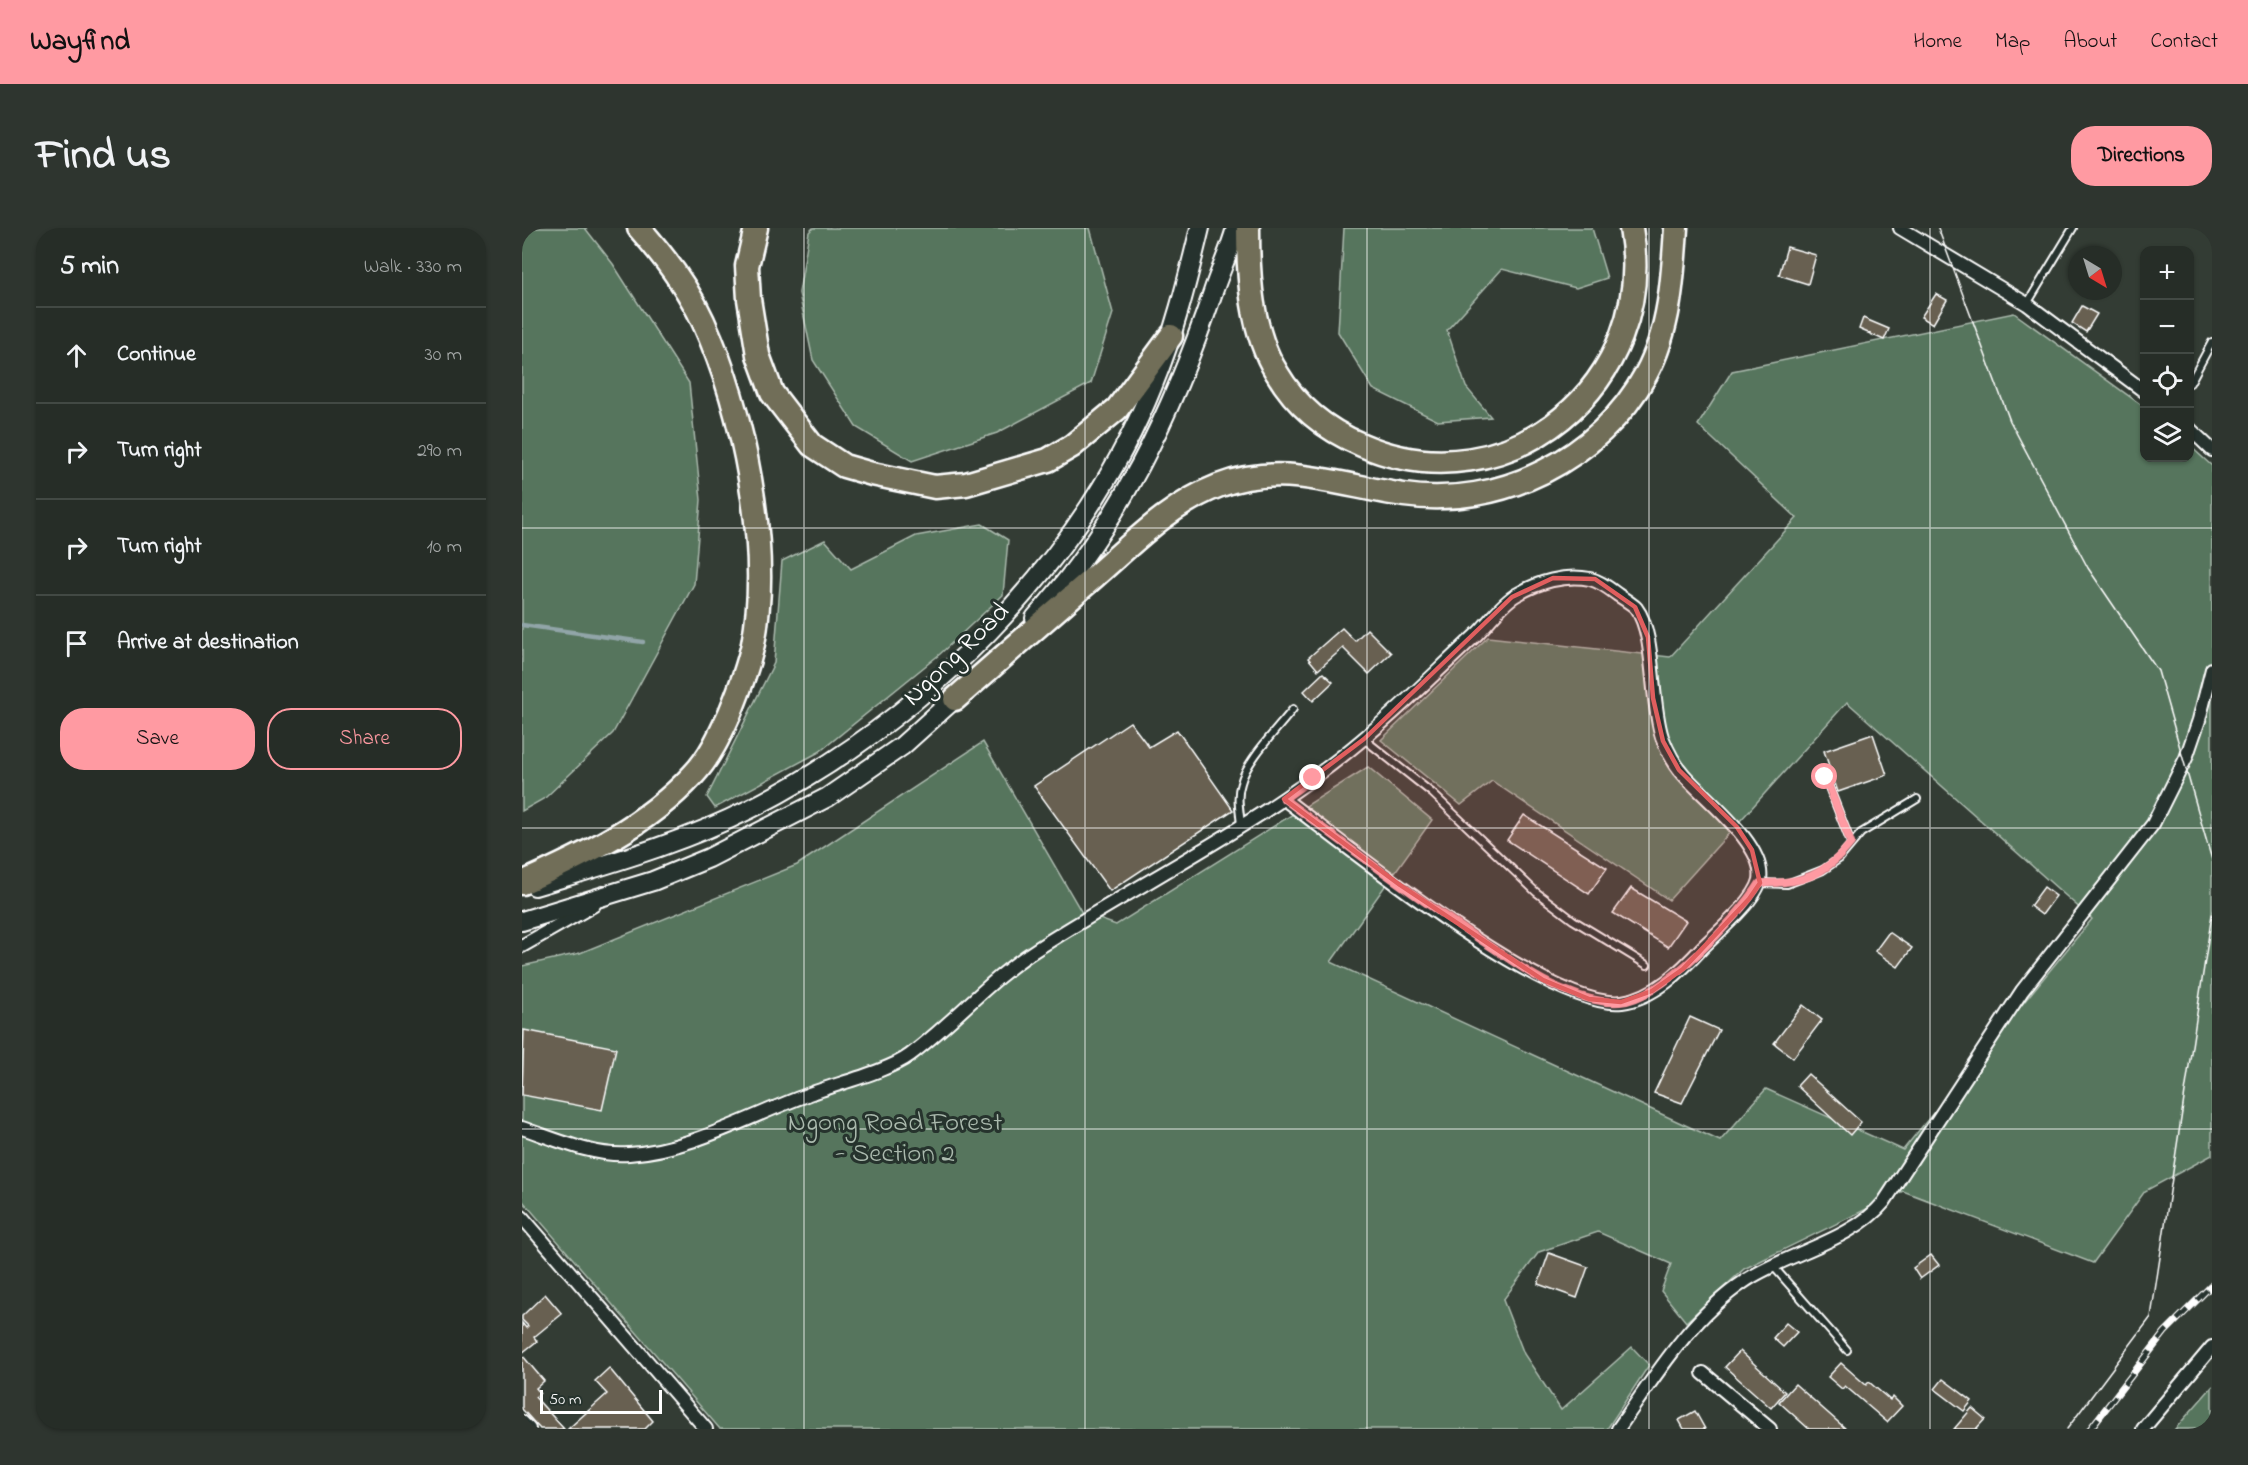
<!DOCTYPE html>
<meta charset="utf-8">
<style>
:root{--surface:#262d27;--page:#2e352f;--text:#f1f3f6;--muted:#a4a8a7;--line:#424944;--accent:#ff9aa2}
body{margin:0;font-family:"Indie Flower",sans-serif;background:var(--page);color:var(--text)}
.controls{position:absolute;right:18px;top:18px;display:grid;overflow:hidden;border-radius:12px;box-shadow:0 2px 4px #0004}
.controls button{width:54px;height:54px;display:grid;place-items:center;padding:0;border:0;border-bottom:2px solid var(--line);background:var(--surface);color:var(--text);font:30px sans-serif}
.compass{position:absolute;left:1546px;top:18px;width:54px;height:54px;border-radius:50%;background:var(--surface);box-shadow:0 2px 4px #0004;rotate:142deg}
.scale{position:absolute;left:18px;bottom:15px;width:122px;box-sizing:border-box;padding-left:6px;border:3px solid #fff;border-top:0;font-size:16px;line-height:21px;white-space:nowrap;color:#fff;-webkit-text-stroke:4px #26332d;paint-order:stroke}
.stop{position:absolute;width:18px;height:18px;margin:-14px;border:4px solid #ff9aa2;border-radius:50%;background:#fff}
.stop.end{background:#ff9aa2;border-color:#fff;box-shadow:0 2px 6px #0008}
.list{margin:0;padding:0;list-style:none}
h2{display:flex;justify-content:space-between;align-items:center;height:78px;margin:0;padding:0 24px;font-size:26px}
h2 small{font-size:20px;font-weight:400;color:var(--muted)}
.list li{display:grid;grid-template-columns:39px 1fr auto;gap:18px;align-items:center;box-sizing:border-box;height:96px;padding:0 24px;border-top:2px solid var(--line)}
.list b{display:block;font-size:22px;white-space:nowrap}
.list em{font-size:20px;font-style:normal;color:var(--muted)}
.actions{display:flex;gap:12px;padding:18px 24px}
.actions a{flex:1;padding:14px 0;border:2px solid var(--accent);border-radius:24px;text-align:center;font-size:21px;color:var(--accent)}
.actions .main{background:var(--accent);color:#111}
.icon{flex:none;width:33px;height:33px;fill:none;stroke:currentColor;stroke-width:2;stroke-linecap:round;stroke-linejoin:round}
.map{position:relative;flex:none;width:1690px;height:1201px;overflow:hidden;border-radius:24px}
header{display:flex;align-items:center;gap:36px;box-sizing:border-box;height:84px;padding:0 30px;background:var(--accent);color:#111}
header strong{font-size:28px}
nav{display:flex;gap:33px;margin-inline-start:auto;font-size:21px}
.intro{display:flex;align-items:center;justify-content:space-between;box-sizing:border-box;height:144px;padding:0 36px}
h1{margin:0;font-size:42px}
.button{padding:15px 27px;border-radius:24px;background:var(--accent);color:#111;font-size:21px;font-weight:700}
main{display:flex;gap:36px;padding:0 36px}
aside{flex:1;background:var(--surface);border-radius:24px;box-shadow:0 2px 4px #0004}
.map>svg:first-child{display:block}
</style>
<header>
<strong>Wayfind</strong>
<nav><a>Home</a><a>Map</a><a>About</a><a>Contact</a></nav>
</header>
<div class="intro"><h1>Find us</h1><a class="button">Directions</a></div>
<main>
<aside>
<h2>5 min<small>Walk · 330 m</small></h2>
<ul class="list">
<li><svg class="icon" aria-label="ahead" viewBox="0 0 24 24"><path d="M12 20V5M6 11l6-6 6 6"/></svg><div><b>Continue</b></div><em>30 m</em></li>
<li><svg class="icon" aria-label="right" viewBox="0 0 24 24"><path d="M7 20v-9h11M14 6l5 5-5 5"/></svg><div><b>Turn right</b></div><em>290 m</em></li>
<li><svg class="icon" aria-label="right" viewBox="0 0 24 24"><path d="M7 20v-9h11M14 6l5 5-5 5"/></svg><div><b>Turn right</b></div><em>10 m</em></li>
<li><svg class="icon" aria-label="arrive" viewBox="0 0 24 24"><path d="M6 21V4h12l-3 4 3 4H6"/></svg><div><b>Arrive at destination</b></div></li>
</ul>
<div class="actions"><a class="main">Save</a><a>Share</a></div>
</aside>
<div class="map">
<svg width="1690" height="1201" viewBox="0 0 1690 1201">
<rect width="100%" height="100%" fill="#333c34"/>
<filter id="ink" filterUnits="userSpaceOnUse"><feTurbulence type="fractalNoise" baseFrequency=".0167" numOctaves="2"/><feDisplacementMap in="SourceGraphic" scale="12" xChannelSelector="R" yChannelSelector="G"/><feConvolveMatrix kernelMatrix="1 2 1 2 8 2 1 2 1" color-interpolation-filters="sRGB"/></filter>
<g filter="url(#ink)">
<g fill="#57755d" stroke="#abbaae" stroke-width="1.5">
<path d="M0,0H63L91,36L167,155L179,272L172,356L91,505L23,570L0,583Z"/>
<path d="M291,0H568L591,85L569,155L475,205L390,233L334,199L291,132L277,65L287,4Z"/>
<path d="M822,0H1070L1085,50L1054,60L980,41L925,102L944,159L969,189L916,193L851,161L816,104Z"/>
<path d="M1492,85L1622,179V230H1668V218L1690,238V927L1623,963L1571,1035L1381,963L1222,1041L1164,1094L1139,1063L1149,1036L1076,1004L1017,1024L981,1072L1002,1126L1039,1182L1110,1119L1127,1137L1085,1201H198L0,972V738L58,725L275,637L461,514L560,685L594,697L846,539L910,592L809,734L1198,913L1244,861L1381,922L1570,691L1325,474L1147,672L970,553L939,577L859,512L966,409L1148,429L1275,290L1176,197L1210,143Z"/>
<path d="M460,296L486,312L481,367L418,426L297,524L193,580L185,569L252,435L260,333L303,312L329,341L394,308Z"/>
<path d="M1690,1159V1201H1653Z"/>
</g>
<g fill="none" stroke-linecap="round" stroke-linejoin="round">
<path stroke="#91a5a8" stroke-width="4.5" d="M0,397L121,414"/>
</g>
<g fill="#686151" stroke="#fff" stroke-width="1.5">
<path d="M1265,19L1294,27L1286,56L1257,47Z"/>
<path d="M1414,66L1425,72L1411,96L1399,89Z"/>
<path d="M1560,78L1575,86L1564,104L1550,95Z"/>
<path d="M1341,90L1367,101L1362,112L1337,101Z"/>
<path d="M820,400L833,413L845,401L869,425L847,446L821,420L796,442L786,430Z"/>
<path d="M801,445L811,454L791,473L782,463Z"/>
<path d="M608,494L627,519L655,502L711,582L588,663L512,558Z"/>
<path d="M1351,506L1365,547L1316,564L1302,523Z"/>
<path d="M1002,587L1085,640L1067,666L985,612Z"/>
<path d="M1522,659L1534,668L1520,687L1508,678Z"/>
<path d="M1109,660L1164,693L1146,719L1091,685Z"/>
<path d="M1367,704L1390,720L1376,739L1353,723Z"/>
<path d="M1281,777L1300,792L1271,830L1252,815Z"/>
<path d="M1168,789L1197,802L1160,875L1132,865Z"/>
<path d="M2,802L94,820L80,882L0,867Z"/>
<path d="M1286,846L1339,894L1328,907L1275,858Z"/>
<path d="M1027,1025L1066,1039L1055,1070L1016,1056Z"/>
<path d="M1409,1027L1417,1037L1398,1051L1391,1040Z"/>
<path d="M23,1066L40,1086L12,1109L15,1113L0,1125V1095L4,1100L6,1098L0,1092V1088Z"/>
<path d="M1264,1095L1275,1104L1261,1119L1251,1110Z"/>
<path d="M1218,1123L1263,1164L1249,1180L1203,1139Z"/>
<path d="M0,1127L22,1153L14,1160L18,1165L13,1169L42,1201H18L0,1181Z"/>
<path d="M1319,1135L1344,1157L1347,1154L1368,1172L1371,1169L1380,1178L1365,1194L1323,1158L1320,1161L1306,1149Z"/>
<path d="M87,1140L131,1193L123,1201H46L85,1166L73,1153Z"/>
<path d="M1421,1151L1450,1173L1442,1183L1413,1161Z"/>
<path d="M1273,1156L1324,1201H1287L1257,1174Z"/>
<path d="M1450,1180L1463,1191L1454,1201H1432Z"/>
<path d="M1173,1183L1183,1201H1162L1157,1192Z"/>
</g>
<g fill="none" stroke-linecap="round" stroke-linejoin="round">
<defs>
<g id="lane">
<path d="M1505,76L1551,0"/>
<path d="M1668,155L1690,114"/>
<path d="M842,511L910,565L1014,664L1051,692L1125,737"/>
<path d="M1303,549L1329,615"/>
<path d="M719,598C718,583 714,569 719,555C725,531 756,501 771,481"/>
<path d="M1238,655L1265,656L1301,642L1317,631L1339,605L1395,571"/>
<path d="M1250,1037L1325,1122"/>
</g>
<g id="street">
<path d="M1378,0L1505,76L1622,163"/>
<path d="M1668,201L1690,222"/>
<path d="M0,718L72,677"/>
<path d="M0,900C33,911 72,929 107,926C169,922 227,888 285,867C313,856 365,844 388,827C432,794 469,750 515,721C624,651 742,595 841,511C881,478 917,441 955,406C968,393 979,376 994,367C1016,354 1043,346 1068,351C1078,353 1088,361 1096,367C1099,369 1112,377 1114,380C1134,406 1128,473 1140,509C1145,522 1153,537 1162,547C1183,571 1244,617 1238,652C1233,673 1197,703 1181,719C1160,742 1132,770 1100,774C1027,783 825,618 762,571"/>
<path d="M0,989L184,1201"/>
<path d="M1181,1145L1248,1201"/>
<path d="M0,1194L7,1201"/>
<path d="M1096,1201C1133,1148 1169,1089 1223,1053C1265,1025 1330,1013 1362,974L1500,763L1631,596L1664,530L1677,492L1690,441"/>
<path d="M1621,1201L1690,1119"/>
</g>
<g id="secondary">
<path d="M513,390C597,297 651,183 691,64C698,43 708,22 714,0"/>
<path d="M13,658C85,636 161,615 228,581C399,494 559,337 631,157C652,106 665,54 678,0"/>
<path d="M0,693L131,653L187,630L265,590L306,569L380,518L441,463"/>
</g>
<g id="highway">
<path d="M234,0L225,38L227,71L236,127L250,165L290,217L322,238L350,246L413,259L444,256L526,232L550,218L595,181L649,108"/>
<path d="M726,0C726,47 729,104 755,145C775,179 804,202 840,217C986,280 1137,155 1109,0"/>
<path d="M433,471C479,431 525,390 572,349C610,316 647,277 696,258C759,233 819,258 882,267C977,281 1078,231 1124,146C1148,102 1151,49 1154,0"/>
<path d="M0,655C61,628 125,597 171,547C188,529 198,507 208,485C217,463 226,439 231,416C250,320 221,181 181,93C166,60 141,27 117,0"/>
</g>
</defs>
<use href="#lane" stroke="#fff" stroke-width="10"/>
<use href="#street" stroke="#fff" stroke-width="16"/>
<use href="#secondary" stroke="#fff" stroke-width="22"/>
<use href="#highway" stroke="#fff" stroke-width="27"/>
<use href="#lane" stroke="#26332d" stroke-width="6"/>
<use href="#street" stroke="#26332d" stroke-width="12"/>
<use href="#secondary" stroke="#26332d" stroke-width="18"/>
<use href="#highway" stroke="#716e59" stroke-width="22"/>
<g stroke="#fff" stroke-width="1.5">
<path d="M1416,0L1488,193L1566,340L1636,443L1690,632"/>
<path d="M1545,1201L1629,1089L1690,686"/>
</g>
<defs>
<path id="rail" d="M1568,1201L1643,1104L1690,1057"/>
</defs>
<use href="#rail" stroke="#fff" stroke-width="7"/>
<use href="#rail" stroke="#26332d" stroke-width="4.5" stroke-dasharray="14" stroke-linecap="butt"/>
</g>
</g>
<g fill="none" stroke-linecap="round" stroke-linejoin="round" filter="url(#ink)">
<path stroke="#ff9aa2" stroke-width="8" d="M791,550L762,571C829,621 896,671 966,717C991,733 1016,753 1045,763C1061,770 1080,775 1098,774C1140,771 1216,690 1238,655C1279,656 1303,648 1329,615L1303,549"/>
</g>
<path fill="#e05e5e" fill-opacity="0.2" stroke="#e05e5e" stroke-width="4.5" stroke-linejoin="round" d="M1031,350L1073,351L1113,379L1126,409L1131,470L1141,513L1157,542L1215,599L1230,622L1238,655L1227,671L1161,741L1130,763L1099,774L1067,771L1021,752L878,657L762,571L842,511L990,369Z"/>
<path fill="none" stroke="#fff" stroke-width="1.5" stroke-opacity="0.55" d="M282,0V1201M563,0V1201M845,0V1201M1127,0V1201M1408,0V1201M0,300H1690M0,600H1690M0,901H1690"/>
<g text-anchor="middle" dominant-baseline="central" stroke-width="6" stroke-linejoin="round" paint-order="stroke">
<g font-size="27" fill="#fff" stroke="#26332d">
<text transform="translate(435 427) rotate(-44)">Ngong Road</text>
</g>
<g font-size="27" fill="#abbaae" stroke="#26332d">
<text x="373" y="895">Ngong Road Forest<tspan x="373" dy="31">- Section 2</tspan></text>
</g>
</g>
</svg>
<div class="controls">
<button>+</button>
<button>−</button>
<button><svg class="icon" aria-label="locate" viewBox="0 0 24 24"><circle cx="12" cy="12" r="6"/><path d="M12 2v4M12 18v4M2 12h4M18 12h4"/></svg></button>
<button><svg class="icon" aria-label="layers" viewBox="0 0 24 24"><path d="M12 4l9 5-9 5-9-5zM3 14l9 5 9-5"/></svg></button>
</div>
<svg class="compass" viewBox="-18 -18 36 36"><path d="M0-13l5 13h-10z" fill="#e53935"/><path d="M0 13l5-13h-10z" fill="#a4a8a7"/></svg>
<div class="scale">50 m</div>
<div class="stop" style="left:1303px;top:549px"></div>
<div class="stop end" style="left:791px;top:550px"></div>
</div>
</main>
